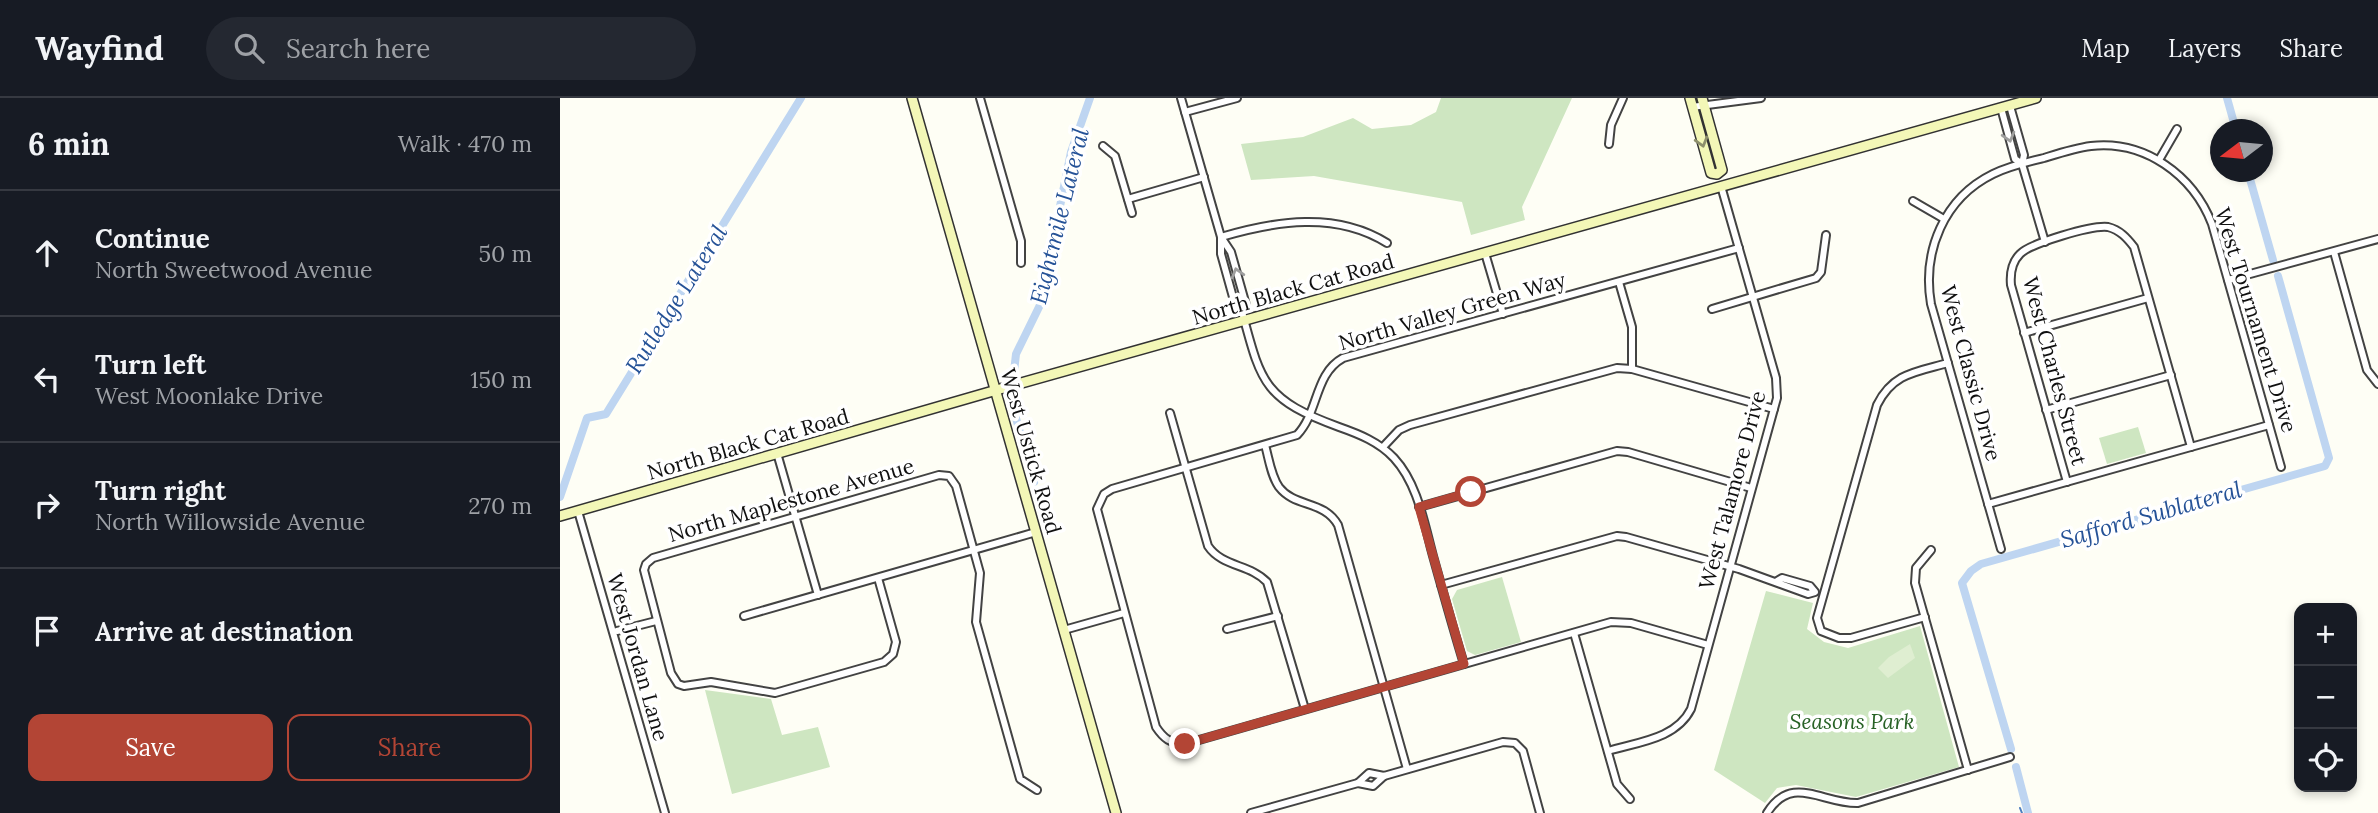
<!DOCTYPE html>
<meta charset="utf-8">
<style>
:root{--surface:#171b24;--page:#242831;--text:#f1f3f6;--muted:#9ea1a6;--line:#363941;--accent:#b34535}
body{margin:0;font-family:Lora,serif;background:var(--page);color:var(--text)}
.controls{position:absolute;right:21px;bottom:21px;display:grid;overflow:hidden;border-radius:14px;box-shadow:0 4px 10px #0003}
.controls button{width:63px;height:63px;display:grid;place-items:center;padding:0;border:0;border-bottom:2px solid var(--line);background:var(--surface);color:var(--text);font:35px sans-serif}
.compass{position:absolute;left:1650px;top:21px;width:63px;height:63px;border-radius:50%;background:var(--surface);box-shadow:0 4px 10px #0003;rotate:254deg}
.stop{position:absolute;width:21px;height:21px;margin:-16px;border:5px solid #b34535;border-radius:50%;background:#fff}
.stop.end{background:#b34535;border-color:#fff;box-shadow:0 2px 7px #0008}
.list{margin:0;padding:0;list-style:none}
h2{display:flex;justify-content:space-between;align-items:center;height:91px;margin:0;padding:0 28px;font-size:30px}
h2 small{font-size:23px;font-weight:400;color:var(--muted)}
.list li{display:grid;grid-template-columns:46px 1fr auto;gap:21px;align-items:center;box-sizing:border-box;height:126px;padding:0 28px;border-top:2px solid var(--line)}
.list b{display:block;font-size:26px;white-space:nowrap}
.list p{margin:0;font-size:23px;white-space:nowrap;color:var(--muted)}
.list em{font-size:23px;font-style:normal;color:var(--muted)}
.actions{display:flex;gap:14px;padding:21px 28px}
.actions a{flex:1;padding:16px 0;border:2px solid var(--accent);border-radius:14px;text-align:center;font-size:24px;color:var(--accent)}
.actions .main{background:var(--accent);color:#fff}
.icon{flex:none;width:38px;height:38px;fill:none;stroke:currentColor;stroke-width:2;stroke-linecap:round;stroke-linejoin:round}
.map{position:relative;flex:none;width:1818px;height:715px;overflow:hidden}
header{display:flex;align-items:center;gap:42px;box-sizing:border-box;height:98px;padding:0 35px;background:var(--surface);border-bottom:2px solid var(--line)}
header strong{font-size:33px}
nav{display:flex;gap:38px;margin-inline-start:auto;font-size:24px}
.search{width:490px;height:63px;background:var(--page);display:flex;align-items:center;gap:18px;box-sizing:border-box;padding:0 24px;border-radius:38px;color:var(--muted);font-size:26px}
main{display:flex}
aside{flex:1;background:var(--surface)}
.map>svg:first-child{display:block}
</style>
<header>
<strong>Wayfind</strong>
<div class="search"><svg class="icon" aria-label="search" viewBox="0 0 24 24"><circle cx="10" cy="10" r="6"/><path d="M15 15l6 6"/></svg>Search here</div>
<nav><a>Map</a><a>Layers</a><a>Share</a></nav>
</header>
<main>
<aside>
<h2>6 min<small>Walk · 470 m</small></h2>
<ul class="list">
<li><svg class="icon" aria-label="ahead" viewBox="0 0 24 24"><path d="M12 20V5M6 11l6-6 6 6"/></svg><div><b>Continue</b><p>North Sweetwood Avenue</p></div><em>50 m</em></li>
<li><svg class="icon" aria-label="left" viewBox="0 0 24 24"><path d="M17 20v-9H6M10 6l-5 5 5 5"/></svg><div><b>Turn left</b><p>West Moonlake Drive</p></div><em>150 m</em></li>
<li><svg class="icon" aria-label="right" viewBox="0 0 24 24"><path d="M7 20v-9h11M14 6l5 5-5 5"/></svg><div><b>Turn right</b><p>North Willowside Avenue</p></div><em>270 m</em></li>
<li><svg class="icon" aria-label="arrive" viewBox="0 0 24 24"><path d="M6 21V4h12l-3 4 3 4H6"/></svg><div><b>Arrive at destination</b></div></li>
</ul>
<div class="actions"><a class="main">Save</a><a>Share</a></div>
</aside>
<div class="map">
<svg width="1818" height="715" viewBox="0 0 1818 715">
<rect width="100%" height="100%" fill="#fefef5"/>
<g fill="#cee6c1">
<path d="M881,0H1012L962,109L965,122L911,137L902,104L754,78L691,82L681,46L743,39L793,20L812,31L851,27L876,14Z"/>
<path d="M1578,329L1586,355L1547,366L1539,340Z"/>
<path d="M942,479L961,544L915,557L907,553L892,501L897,492Z"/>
<path d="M1206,493L1253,505L1247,531L1264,544L1288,550L1360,528L1399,669L1296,699L1236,687L1217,690L1205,705L1154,672Z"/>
<path d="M145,592L211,601L222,637L258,629L270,669L172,696Z"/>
</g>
<path fill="#dfeed1" d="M1350,546L1355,560L1328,580L1318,570L1329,559Z"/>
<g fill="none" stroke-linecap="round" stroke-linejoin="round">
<path stroke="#4c7ec0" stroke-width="2" d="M1460,710L1462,715"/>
<g stroke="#bed5f1" stroke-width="8">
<path d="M1667,0L1676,32"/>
<path d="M1688,74L1713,162"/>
<path d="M454,274L456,256L480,207L511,54L530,0"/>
<path d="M456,300L452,306L474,384"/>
<path d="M0,399L27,320L46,316L241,0"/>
<path d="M1451,651L1402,485L1411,473L1421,466L1765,368L1769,360L1718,178"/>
<path d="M1456,669L1468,715"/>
</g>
<defs>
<g id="street">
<path d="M420,0L461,143V165"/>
<path d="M621,0L661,139V156L676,210H681L686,207L671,154L661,139"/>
<path d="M1450,8L1464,57L1462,66L1485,144"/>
<path d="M1132,9L1201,0"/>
<path d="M1441,10L1455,61L1462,66"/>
<path d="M625,14L677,0"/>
<path d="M1049,46L1051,27L1063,0"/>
<path d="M543,48L555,58L572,115"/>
<path d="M1599,62L1617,31"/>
<path d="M568,101L644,79"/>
<path d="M1353,103L1384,121"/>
<path d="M661,139C715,123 776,113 827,145"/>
<path d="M1774,154L1807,272L1818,286"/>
<path d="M925,155L943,216"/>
<path d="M1668,182L1818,141"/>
<path d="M1059,184L1072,229V271"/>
<path d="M681,210C701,284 702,301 779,329C799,336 819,344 834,360C858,386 864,425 873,458C883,494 893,530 904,566"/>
<path d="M1152,211L1256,180L1261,174L1266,137"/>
<path d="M1464,235L1588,200"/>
<path d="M1486,312L1611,277"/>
<path d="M610,315L648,448C662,469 690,466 707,484L745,611"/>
<path d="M705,347C709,361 711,378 719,389C735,410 764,402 778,427L847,671"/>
<path d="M823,349L839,332L850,327L1057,270L1072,271L1214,311"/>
<path d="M217,355L258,497"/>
<path d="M1507,384L1451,187C1450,176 1451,165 1460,156C1471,145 1532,127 1548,129C1560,132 1567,140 1574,149L1631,349"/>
<path d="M1428,406L1709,327"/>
<path d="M859,409L1057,353L1068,354L1191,390"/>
<path d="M18,413L105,715"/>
<path d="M1441,451L1371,206C1362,153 1384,100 1433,76C1449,68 1467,64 1484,60C1500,55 1515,50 1531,48C1585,42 1633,77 1652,126L1721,369"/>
<path d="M1371,452L1356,470L1355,485L1408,672"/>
<path d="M318,480L336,544L333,556L324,564L215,595L151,584L124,588L118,586L111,575L84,472L86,466L93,460L379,377L389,378L396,388L420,475L416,524L460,681L477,692"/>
<path d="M881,487L1057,438L1066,439L1179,471L1248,496L1255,494L1250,488L1222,480L1217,483"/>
<path d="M184,518L476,434"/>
<path d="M1365,519L1291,540H1279L1261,533L1257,520L1317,307C1333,275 1356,274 1388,265"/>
<path d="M667,531L718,518"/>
<path d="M504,532L564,515"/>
<path d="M57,533L96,523"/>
<path d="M1014,535L1057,686L1070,701"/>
<path d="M1148,547L1071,525L1051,524L625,646C610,645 604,641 596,629L537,411L544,396L552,391L737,337C759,314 754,276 783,260L1179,150"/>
<path d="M1048,653C1078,644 1116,641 1131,611L1217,300L1216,280L1161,88"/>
<path d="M798,685L809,675L824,678L943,644L955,645L963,653L980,715"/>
<path d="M691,715L798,685L813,688L824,678"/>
<path d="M1207,715C1232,675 1262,706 1298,705L1450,659"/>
</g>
<g id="secondary">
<path d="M352,0L556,715"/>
<path d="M1130,0L1151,75L1157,76L1162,72L1142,0"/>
<path d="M0,418L447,289L1476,0"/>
</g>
</defs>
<use href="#street" stroke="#434343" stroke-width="10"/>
<use href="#secondary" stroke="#323232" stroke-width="12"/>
<use href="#street" stroke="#fff" stroke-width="6"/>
<use href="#secondary" stroke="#f3f7b7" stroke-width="9"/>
</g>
<defs><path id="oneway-chevron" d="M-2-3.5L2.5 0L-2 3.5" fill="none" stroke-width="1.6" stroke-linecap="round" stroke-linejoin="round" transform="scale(1.75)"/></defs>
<g stroke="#9f9f9f">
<use href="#oneway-chevron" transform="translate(1449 39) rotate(74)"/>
<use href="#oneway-chevron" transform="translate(677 175) rotate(-106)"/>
</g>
<use stroke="#8d8f6c" href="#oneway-chevron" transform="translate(1142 44) rotate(74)"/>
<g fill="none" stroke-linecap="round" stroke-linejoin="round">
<path stroke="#b34535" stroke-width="9" d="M625,646L904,566L859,409L911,394"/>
</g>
<g text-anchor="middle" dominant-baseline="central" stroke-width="7" stroke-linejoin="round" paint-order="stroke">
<g font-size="21" fill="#101010" stroke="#fff">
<text transform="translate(733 191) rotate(-16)">North Black Cat Road</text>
<text transform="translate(892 213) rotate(-16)">North Valley Green Way</text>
<text transform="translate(1696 222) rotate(73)">West Tournament Drive</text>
<text transform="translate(1495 273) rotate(75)">West Charles Street</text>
<text transform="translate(1411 275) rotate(75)">West Classic Drive</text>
<text transform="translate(188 346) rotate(-16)">North Black Cat Road</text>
<text transform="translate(471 353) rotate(74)">West Ustick Road</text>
<text transform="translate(1172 392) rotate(-75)">West Talamore Drive</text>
<text transform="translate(231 402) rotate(-16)">North Maplestone Avenue</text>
<text transform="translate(78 559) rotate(74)">West Jordan Lane</text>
</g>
<g font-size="21" font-style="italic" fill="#286226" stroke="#fff">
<text x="1292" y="623">Seasons Park</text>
</g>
<g font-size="23" font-style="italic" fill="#255297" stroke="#fff">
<text transform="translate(499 118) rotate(-76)">Eightmile Lateral</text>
<text transform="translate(116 201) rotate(-58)">Rutledge Lateral</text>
<text transform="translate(1591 416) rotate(-16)">Safford Sublateral</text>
</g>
</g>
</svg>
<div class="controls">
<button>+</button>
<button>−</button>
<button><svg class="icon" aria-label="locate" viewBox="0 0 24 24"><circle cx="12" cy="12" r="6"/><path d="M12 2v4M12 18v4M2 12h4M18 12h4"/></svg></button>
</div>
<svg class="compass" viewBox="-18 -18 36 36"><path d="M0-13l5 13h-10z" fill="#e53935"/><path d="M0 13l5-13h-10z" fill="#9ea1a6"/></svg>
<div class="stop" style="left:911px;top:394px"></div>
<div class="stop end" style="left:625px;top:646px"></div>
</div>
</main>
